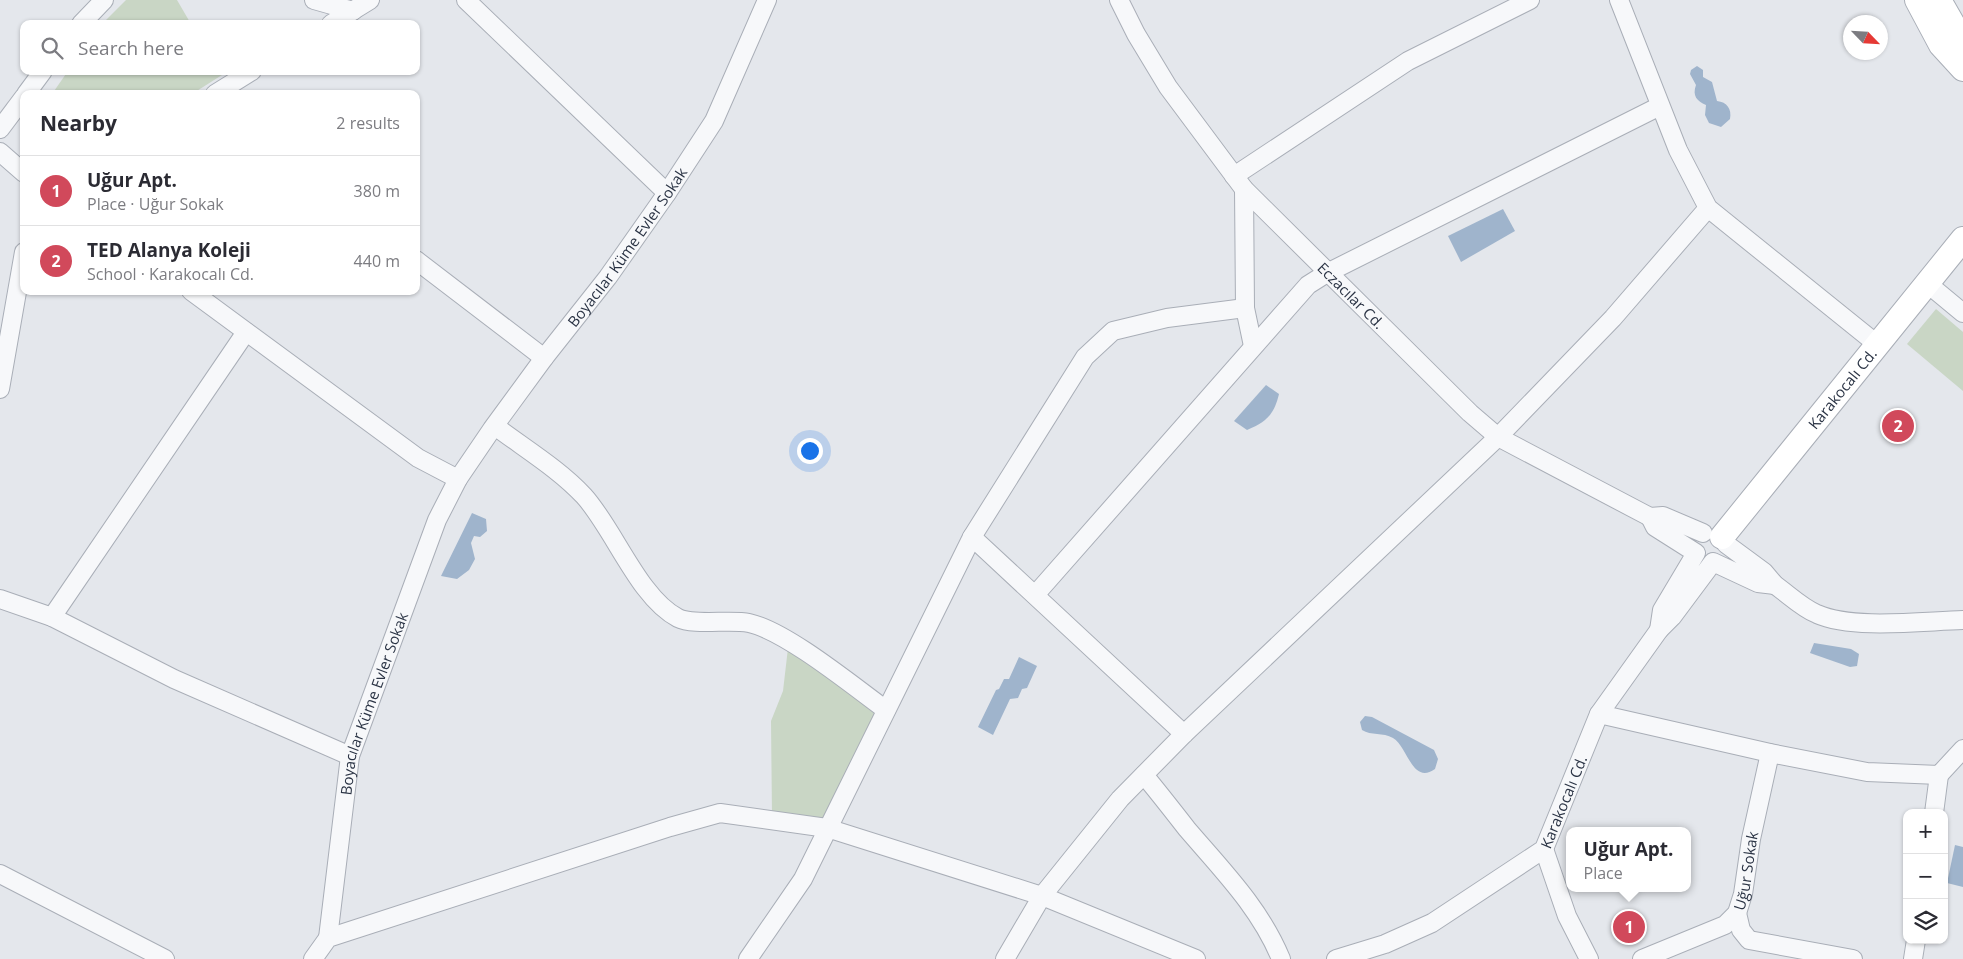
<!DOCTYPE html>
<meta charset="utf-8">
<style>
:root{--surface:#fff;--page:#f7f7f7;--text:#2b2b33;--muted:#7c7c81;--line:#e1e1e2;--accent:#d1495b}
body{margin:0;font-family:"Open Sans",sans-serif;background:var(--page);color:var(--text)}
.controls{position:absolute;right:15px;bottom:15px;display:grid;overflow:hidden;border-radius:10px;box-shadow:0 1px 4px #0004}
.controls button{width:45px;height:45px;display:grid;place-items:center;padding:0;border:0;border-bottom:1px solid var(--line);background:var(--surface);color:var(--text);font:25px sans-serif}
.compass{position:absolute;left:1843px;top:15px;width:45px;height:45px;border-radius:50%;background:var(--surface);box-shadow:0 1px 4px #0004;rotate:115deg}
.you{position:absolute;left:809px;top:450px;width:18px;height:18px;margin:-12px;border:4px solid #fff;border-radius:50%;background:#1a73e8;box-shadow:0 0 0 8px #1a73e833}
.badge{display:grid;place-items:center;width:32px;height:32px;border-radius:50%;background:var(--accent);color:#fff;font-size:16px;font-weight:700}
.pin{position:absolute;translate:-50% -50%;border:2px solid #fff;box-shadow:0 1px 5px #0006}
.popup{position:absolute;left:1566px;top:827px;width:125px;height:65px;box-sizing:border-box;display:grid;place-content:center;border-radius:10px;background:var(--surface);filter:drop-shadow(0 1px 4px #0005);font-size:16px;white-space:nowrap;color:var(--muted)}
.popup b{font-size:19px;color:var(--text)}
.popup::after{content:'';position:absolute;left:50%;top:100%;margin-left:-10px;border:10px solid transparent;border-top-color:var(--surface)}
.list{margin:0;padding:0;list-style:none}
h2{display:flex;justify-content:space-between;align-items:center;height:65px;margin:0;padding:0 20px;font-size:21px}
h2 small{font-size:16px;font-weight:400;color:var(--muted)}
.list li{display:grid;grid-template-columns:32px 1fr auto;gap:15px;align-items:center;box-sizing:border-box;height:70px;padding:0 20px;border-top:1px solid var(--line)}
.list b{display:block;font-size:19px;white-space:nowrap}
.list p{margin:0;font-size:16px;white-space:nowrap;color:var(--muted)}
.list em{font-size:16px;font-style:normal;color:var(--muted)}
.icon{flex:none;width:28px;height:28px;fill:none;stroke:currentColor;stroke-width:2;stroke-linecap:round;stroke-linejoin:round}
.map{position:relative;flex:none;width:1963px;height:959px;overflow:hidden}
.search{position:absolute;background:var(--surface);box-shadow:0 1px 4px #0004;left:20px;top:20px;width:400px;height:55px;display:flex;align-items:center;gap:12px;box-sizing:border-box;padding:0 18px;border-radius:10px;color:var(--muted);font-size:19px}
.panel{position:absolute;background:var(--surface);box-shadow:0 1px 4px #0004;left:20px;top:90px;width:400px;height:205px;border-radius:10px}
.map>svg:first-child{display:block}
</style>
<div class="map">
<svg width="1963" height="959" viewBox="0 0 1963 959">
<rect width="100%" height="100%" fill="#e4e7ec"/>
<g fill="#c9d6c5">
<path d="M126,0H177L191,24H102Z"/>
<path d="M68,71H220L222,75L192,94H52Z"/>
<path d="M1936,309L1963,332V391L1907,344Z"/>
<path d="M788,648L880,712L825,823L772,816L771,721L783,691Z"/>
</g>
<g fill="#9fb4cc">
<path d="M1697,66L1703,70V77L1712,82L1717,101C1727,102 1732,109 1730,119L1721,127L1709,123L1705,115L1706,105C1697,101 1692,96 1696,85L1690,74L1691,70Z"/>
<path d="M1503,209L1515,231L1461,262L1448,236Z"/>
<path d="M1266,385L1279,394C1274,415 1266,422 1247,430L1234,421Z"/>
<path d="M472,513L486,519L487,531L480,537L474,536L471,543L475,559L469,570L457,579L441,576Z"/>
<path d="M1814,643L1851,649L1859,654L1857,666L1850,667L1810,653Z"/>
<path d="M1019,657L1037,666L1027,688L1022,689L1018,698L1010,699L993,735L978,727L996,690L999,689L1004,679H1009Z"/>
<path d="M1365,716L1372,717L1434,750L1438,759L1435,769C1412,785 1408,747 1393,738C1383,732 1371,736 1362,730L1360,722Z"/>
<path d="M1955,845L1963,847V887L1947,883Z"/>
</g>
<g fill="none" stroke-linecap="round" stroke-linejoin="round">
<defs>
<g id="street">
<path d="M314,0L353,11"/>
<path d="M466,0L667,193"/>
<path id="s1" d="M1119,0L1136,34L1168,87L1244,189L1470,413L1498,437L1650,517"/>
<path d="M1619,0L1678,150L1708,208L1878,345"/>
<path d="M81,24L104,0"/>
<path d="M331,24L370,0"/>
<path d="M26,94L43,71"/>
<path d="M215,94L252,71"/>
<path d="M0,129L24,97"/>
<path d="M0,152L24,173"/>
<path d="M1234,176L1408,61L1530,0"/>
<path d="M1244,189L1245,308L1253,346"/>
<path d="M416,260L544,358"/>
<path d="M1928,284L1963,313"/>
<path d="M191,291L418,458L458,479"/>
<path d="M0,389L24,252"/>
<path d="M495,426C524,448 559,469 584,496C614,529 639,598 678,618C694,626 730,619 749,623C786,631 853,686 886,710"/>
<path d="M1703,533L1663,516L1650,517L1655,527L1696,553L1662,610L1659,630L1672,617L1713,562L1758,583L1775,585L1764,572L1726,544"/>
<path d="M972,537L1184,734"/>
<path d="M1775,585C1788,594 1802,608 1817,614C1853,630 1923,621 1963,620"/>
<path d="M1035,595L1308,285L1327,273L1660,106"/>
<path d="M0,599L52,617L174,679L350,756"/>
<path d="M52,617L246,332"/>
<path d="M1599,714L1770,753L1867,772L1939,775L1963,749"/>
<path d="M1144,775C1159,793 1173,811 1187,829C1223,871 1260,908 1281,959"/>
<path d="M1934,813L1939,775"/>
<path d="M1544,849L1567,916L1589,959"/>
<path d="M0,874L165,959"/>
<path d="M1737,913L1741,930L1749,940L1853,959"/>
<path id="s2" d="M328,938L350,756L437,520L458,479L492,429L544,358L608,277L667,193L714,121L767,0"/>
<path d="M313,959L328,938L670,827L720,813L827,828L1042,896L1196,959"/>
<path d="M748,959L803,879L972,537L1085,357L1113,331L1167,318L1245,308"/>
<path d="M1005,959L1042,896L1120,799L1184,734L1498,437L1613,318L1708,208"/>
<path id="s3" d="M1336,959L1385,944L1432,923L1544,849L1599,714L1659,630"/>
<path id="s4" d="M1642,959L1725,925L1737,913L1743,894L1751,839L1770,753"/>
<path d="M1913,959L1916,940"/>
</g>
<g id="secondary">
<path d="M1917,0L1941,45L1963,69"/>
<path d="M1939,0L1963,42"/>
<path id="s5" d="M1722,537L1963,239"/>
</g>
</defs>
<use href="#street" stroke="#a9aeb7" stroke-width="20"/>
<use href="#secondary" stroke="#a9aeb7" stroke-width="26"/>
<use href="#street" stroke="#f7f8fa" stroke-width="18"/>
<use href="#secondary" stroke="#fff" stroke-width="24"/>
</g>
<g text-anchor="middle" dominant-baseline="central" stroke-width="5" stroke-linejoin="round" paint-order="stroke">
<g font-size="15" fill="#2b3445" stroke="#f4f6f9">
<text stroke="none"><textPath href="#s2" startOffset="768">Boyacılar Küme Evler Sokak</textPath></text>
<text stroke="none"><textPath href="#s1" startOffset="378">Eczacılar Cd.</textPath></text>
<text stroke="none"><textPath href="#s5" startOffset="191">Karakocalı Cd.</textPath></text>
<text stroke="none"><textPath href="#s2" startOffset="240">Boyacılar Küme Evler Sokak</textPath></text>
<text stroke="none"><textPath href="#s3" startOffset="288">Karakocalı Cd.</textPath></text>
<text stroke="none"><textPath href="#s4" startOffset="150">Uğur Sokak</textPath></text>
</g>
</g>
</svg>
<div class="controls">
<button>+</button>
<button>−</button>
<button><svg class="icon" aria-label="layers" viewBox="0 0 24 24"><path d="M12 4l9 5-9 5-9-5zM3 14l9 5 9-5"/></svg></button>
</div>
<svg class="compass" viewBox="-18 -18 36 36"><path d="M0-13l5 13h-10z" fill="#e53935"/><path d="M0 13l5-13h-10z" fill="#7c7c81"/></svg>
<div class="you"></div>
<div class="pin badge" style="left:1629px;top:927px">1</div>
<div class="popup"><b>Uğur Apt.</b>Place</div>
<div class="pin badge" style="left:1898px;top:426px">2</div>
<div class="search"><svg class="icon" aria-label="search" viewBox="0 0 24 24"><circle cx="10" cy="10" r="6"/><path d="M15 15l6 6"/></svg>Search here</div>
<section class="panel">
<h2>Nearby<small>2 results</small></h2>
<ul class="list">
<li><span class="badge">1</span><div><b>Uğur Apt.</b><p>Place · Uğur Sokak</p></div><em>380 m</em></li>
<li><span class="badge">2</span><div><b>TED Alanya Koleji</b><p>School · Karakocalı Cd.</p></div><em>440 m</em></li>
</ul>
</section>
</div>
